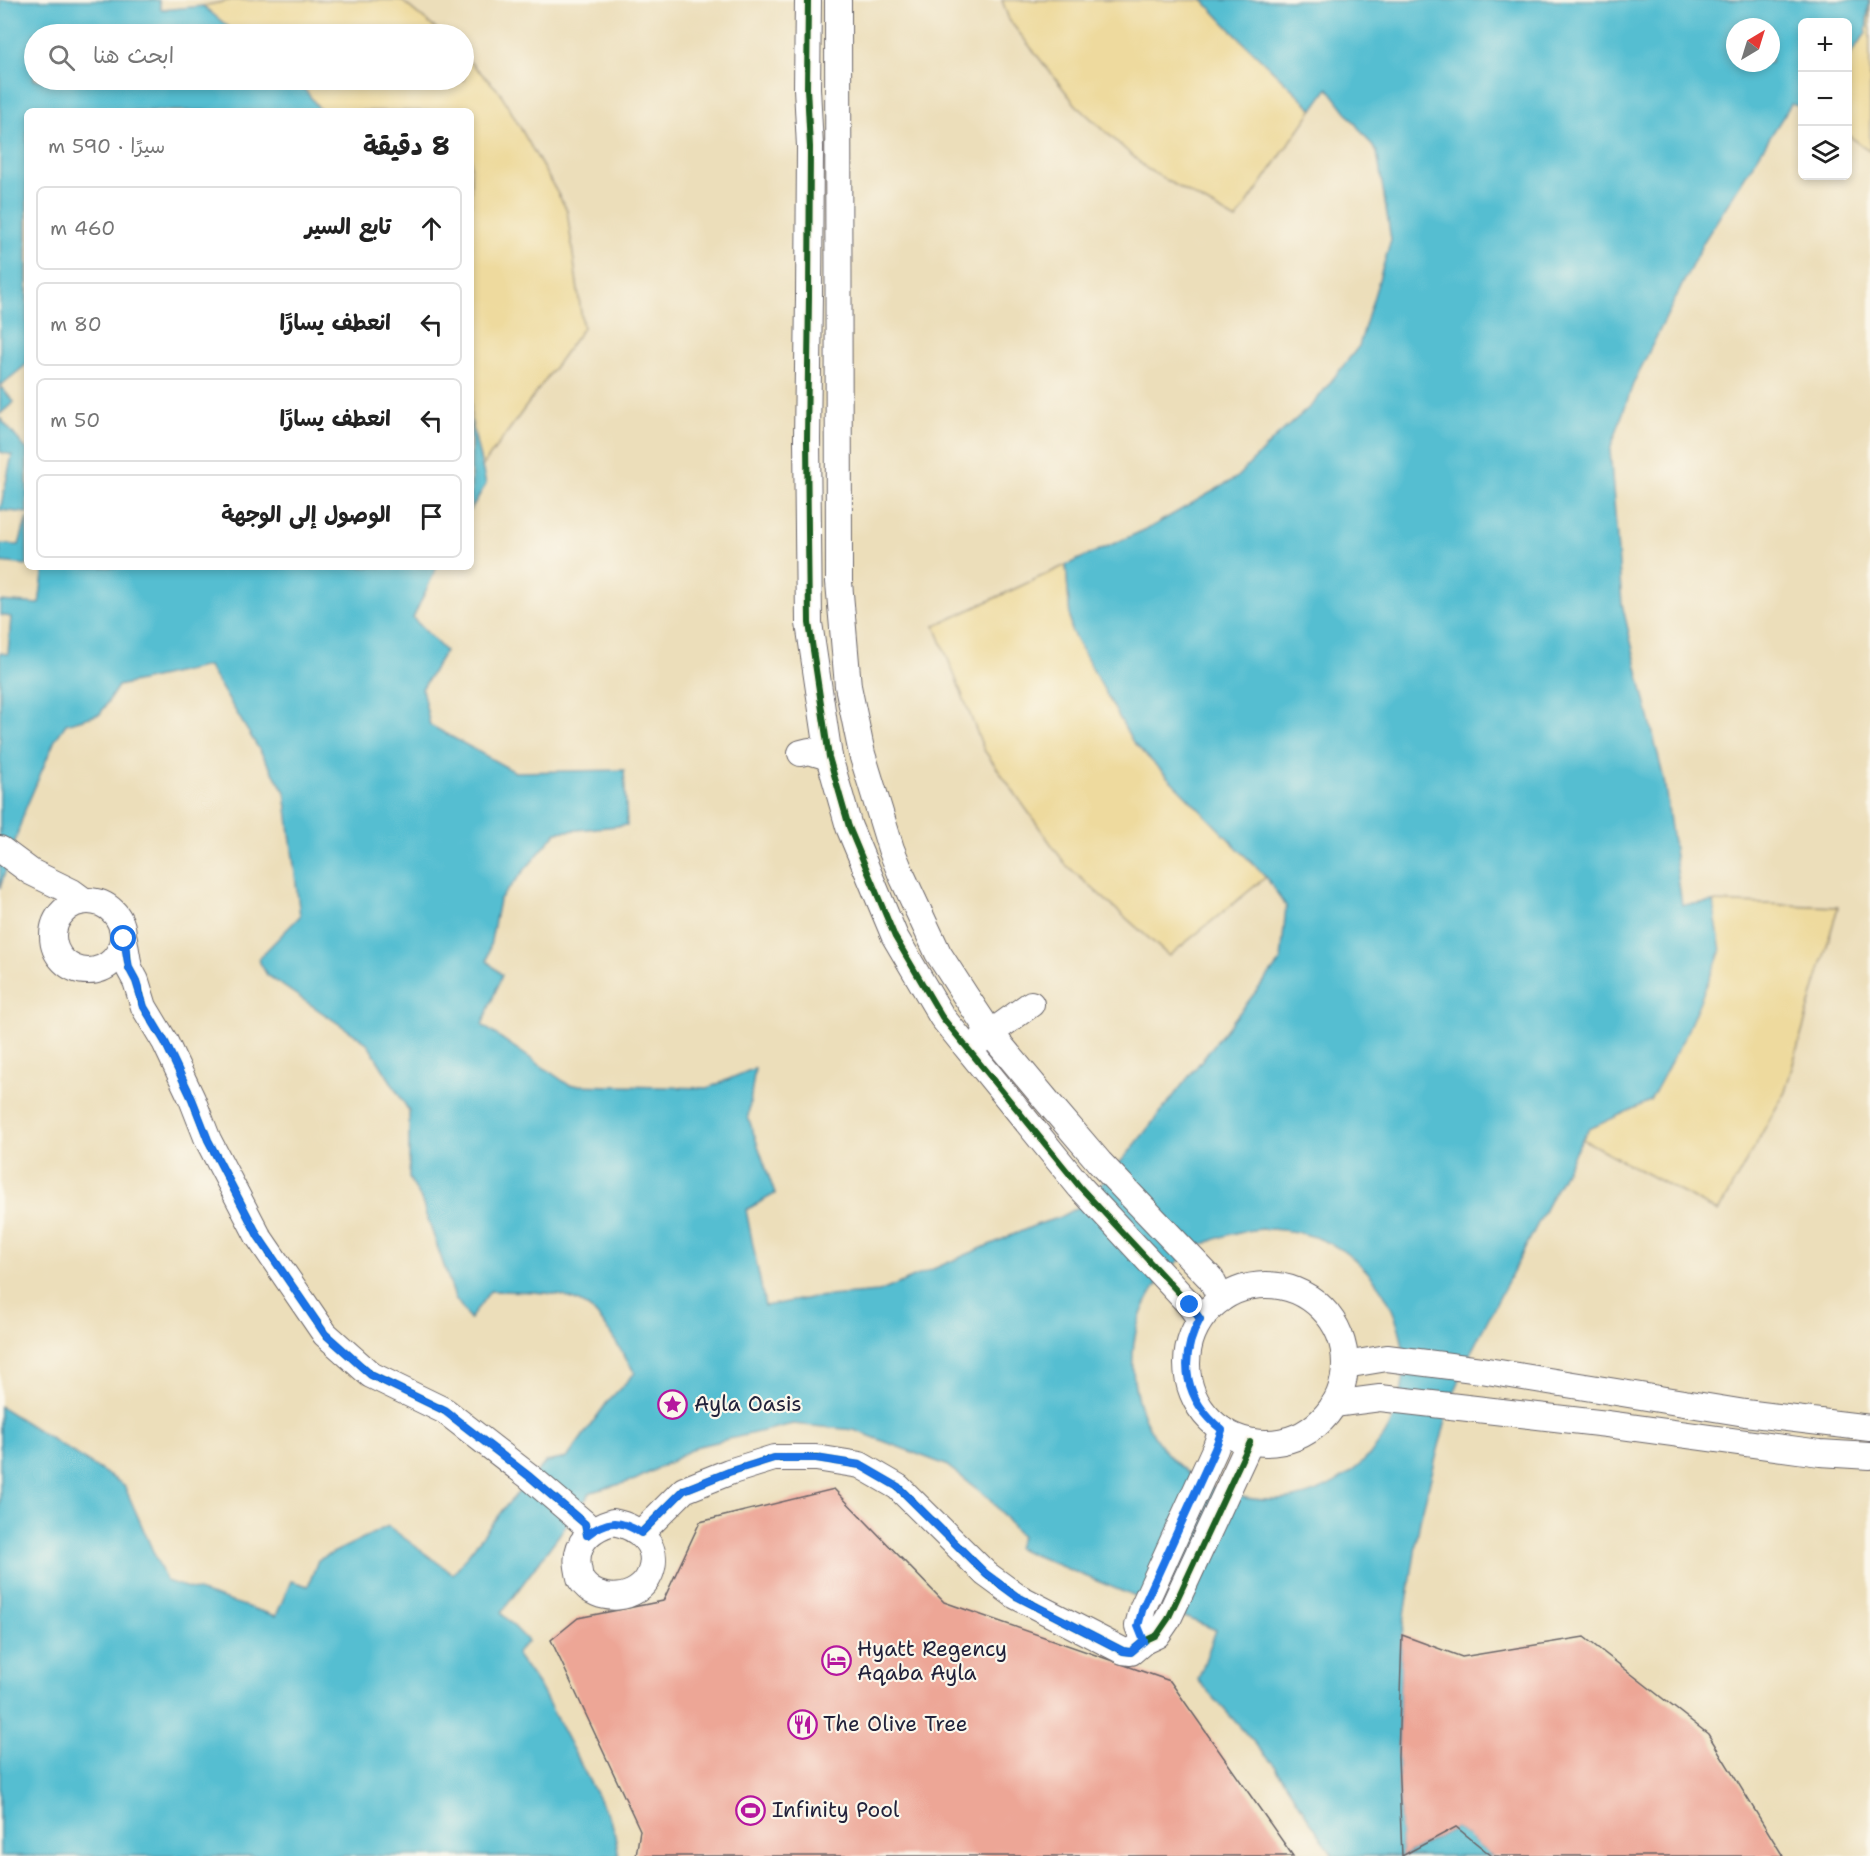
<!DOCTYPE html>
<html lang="ar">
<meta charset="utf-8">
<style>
:root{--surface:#fff;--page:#f6f6f6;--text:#222;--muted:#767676;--line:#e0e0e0}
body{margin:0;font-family:"Shantell Sans","Playpen Sans Arabic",sans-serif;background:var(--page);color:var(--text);direction:rtl}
.controls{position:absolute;right:18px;top:18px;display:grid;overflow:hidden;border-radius:9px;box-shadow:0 3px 9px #0003}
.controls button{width:54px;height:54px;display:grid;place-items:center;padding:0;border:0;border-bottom:2px solid var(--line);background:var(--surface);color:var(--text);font:30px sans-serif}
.compass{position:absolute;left:1726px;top:18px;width:54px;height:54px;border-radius:50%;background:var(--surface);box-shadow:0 3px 9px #0003;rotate:38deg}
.stop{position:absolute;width:18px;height:18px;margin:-14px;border:4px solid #1a73e8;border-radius:50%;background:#fff}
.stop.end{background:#1a73e8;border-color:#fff;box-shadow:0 2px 6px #0008}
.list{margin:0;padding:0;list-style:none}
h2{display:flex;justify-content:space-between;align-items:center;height:78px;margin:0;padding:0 24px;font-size:26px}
h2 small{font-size:20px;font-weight:400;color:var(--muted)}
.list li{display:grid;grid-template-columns:39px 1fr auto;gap:18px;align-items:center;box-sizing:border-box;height:84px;margin:0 12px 12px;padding:0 12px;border:2px solid var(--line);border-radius:9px}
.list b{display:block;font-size:22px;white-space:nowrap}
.list em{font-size:20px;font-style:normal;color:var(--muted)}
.icon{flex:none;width:33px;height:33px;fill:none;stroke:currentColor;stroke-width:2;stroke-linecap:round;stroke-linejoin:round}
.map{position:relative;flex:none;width:1870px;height:1856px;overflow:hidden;direction:ltr}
.search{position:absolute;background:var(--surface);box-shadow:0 3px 9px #0003;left:24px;top:24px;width:450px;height:66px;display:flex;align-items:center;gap:15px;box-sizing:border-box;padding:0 21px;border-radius:33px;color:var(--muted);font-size:22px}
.panel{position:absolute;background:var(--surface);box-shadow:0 3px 9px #0003;left:24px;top:108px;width:450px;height:462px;border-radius:9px;direction:rtl}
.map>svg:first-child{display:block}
</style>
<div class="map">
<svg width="1870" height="1856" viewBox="0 0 1870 1856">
<rect width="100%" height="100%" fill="#fbf7ec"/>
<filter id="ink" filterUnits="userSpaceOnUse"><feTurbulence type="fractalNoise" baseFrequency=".0167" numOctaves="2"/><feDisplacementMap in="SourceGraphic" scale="12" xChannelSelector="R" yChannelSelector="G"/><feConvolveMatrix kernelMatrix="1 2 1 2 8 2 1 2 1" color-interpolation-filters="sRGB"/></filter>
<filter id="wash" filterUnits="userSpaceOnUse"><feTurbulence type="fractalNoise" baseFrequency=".008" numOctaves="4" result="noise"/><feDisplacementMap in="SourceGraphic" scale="24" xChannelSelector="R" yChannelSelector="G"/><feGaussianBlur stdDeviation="1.35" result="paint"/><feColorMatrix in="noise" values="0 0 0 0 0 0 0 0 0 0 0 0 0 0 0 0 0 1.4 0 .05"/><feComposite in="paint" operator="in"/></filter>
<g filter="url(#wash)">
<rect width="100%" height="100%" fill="#ecdeba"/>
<g fill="#eeda9e" stroke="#887e6c" stroke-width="1.5">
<path d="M232,0H401L442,34H237L203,6Z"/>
<path d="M1002,0H1203L1236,35L1313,109L1236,220L1147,169L1076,105L1009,20Z"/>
<path d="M1869,0H1870V151L1848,135V58L1866,33Z"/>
<path d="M464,56L500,92L567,210L583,328L482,467L471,420V111H321L306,91L292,80H464Z"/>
<path d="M1066,565L1071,630L1133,742L1266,877L1169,956L1066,865L984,750L935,626Z"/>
<path d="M1713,902L1838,907L1785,1092L1718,1212L1582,1139L1589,1129L1650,1101Z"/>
</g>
<g fill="#54bed1" stroke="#3b7086" stroke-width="1.5" fill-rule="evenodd">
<path d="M0,0H159L161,10L203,6L237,34H34V80H292L306,91L321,111H27V364L0,386L14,402L0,414Z"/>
<path d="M1203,0H1869L1866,33L1848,58V22H1802V107L1791,104L1704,241L1633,384L1610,450L1622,604L1664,780L1682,905L1713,902L1721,951L1686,1034L1650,1101L1589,1129L1582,1139L1472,1350L1453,1396L1439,1446L1420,1520L1402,1635L1398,1757L1402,1856H1333L1275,1766L1198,1680L1216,1630L1017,1548L1021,1537L990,1499L946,1465L854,1430L793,1424L695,1447L672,1461L635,1480L591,1492L501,1613L528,1641L516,1654L541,1689L613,1826L619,1856H0V1406L124,1485L166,1581L276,1616L291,1581L308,1586L318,1560L388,1526L453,1574L504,1508L546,1462L567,1458L608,1401L635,1373C623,1355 613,1335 599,1318C575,1287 525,1292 490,1291L470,1319L455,1298L421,1199L409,1178V1111L367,1043L267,975L258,959L300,916L285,792L208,666L118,686L100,714L66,724L55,740L25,810L0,888V653L8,654L11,617L0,615V601L39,604L44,567H437L413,618L445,651L422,689L430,725L515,772L624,770L627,825L557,832L499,900L487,961L502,975L482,1025L569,1085L708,1088L755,1068L748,1117L775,1194L746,1210L765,1306L816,1297L879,1292L1036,1225L1060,1217L1078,1207L1096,1190L1130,1151L1281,960L1286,906L1266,877L1133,742L1071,630L1066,565L1151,527L1236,478L1277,436L1314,403L1359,346L1391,240L1377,152L1328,88L1313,109L1236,35ZM1735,27H1771V63H1735ZM1261,1229C1290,1229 1318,1234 1343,1251C1423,1305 1425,1423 1344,1477C1324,1490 1300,1499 1276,1500C1252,1501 1227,1495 1206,1484C1113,1435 1106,1299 1200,1246C1219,1236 1239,1231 1261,1229Z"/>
<path d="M0,418L27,450V513L0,510L12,455L0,452Z"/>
<path d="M471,420L486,484L471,509Z"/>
<path d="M27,518V565L0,562V544L19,545Z"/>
<path d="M1456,1827L1492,1856H1403Z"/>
</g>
<g id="blocks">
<g fill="#eda696">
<path d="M834,1489L944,1602L1170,1681L1293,1856H636L640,1830L551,1640L578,1618L663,1601L700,1522Z"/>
<path d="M1402,1635L1462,1657L1584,1637L1708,1734L1783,1856H1492L1456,1827L1402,1856L1398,1757Z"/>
</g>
</g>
</g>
<g filter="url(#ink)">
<use href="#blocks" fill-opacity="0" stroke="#696467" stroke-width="1.5"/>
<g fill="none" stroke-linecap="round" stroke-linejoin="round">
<defs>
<g id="minor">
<path d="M808,0L807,88L810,147L809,296L807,439L809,623L829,757L849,827L895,937L942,1017L1080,1187L1190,1305L1200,1319"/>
<path d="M838,0L839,582L848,686L862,754L891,849L902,876L938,953L965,995L991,1034L1047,1101L1100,1163L1211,1279L1221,1299"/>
<path d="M801,753L809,751L829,757"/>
<path d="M0,849L31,872L72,892L83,900"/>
<circle cx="88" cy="936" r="35"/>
<path d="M124,939L129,968L136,981L144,1007L165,1042L192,1099L208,1140L258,1236L325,1334L371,1375L445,1411L530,1477L585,1524L587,1535"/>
<path d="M977,1043L1031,1004"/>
<circle cx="1266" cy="1364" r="79"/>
<path d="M1345,1365L1387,1358L1481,1370L1745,1413L1870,1428"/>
<path d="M1334,1404L1380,1398L1607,1424L1820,1453L1870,1456"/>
<path d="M613,1522C639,1527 661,1546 650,1574C639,1601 597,1605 581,1580C579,1576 579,1571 578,1567C574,1542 592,1528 613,1522Z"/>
<path d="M641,1533L684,1490L729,1472L774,1458H816L860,1465L898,1487L986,1574L1016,1596L1123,1651L1131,1652L1144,1641L1157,1635L1168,1619L1250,1442"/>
<path d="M1144,1641L1138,1626L1143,1607L1215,1449L1222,1430"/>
</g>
</defs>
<use href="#minor" stroke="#696467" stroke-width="28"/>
<use href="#minor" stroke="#fff" stroke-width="26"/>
<defs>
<g id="cycleway">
<path d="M808,0L807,88L810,147L809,296L807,439L809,623L829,757L849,827L895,937L942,1017L1080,1187L1190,1305L1200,1319"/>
<path d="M124,939L129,968L136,981L144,1007L165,1042L192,1099L208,1140L258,1236L325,1334L371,1375L445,1411L530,1477L585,1524L587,1535"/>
<path d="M641,1533L684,1490L729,1472L774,1458H816L860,1465L898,1487L986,1574L1016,1596L1123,1651L1131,1652L1144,1641L1157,1635L1168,1619L1250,1442"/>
</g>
</defs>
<use href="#cycleway" stroke="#fbf7ec" stroke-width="10"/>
<use href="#cycleway" stroke="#1b5e20" stroke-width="6"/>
</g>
</g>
<g fill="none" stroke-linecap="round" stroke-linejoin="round" filter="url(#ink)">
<path stroke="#1a73e8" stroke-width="8" d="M124,939L129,968L136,981L144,1007L165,1042L192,1099L208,1140L258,1236L325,1334L371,1375L445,1411L530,1477L585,1524L587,1535C607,1520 619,1519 641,1533L684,1490L729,1472L774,1458H816L860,1465L898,1487L986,1574L1016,1596L1123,1651L1131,1652L1144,1641L1138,1626L1143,1607L1215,1449L1222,1430C1185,1400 1177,1361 1200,1319L1190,1305"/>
</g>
<defs>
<symbol id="sight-ring" viewBox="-11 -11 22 22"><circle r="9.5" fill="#fbf7ec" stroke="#b5179e" stroke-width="1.5"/><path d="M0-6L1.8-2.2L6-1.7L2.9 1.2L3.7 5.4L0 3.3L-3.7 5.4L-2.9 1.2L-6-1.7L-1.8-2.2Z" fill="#b5179e"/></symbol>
<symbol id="hotel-ring" viewBox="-11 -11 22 22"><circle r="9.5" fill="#fbf7ec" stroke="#b5179e" stroke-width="1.5"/><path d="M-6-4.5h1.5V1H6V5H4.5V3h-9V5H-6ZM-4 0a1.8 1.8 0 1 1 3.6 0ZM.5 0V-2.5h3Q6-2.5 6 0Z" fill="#b5179e"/></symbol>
<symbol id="restaurant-ring" viewBox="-11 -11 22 22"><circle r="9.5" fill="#fbf7ec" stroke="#b5179e" stroke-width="1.5"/><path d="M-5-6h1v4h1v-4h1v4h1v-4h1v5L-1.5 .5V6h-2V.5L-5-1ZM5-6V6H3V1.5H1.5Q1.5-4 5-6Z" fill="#b5179e"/></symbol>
<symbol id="stadium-ring" viewBox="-11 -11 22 22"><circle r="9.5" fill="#fbf7ec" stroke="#b5179e" stroke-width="1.5"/><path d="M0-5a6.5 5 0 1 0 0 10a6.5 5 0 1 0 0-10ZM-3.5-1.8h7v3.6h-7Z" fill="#b5179e"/></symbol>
</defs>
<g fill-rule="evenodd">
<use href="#sight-ring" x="656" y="1388" width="33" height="33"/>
<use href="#hotel-ring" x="820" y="1644" width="33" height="33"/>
<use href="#restaurant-ring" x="786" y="1708" width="33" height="33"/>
<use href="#stadium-ring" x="734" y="1794" width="33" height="33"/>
</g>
<g text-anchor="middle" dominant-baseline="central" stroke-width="4.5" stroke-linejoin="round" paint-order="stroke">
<g font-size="21" fill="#22223b" stroke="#fbf7ec" text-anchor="start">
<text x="694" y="1404">Ayla Oasis</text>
<text x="857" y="1649">Hyatt Regency<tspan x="857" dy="24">Aqaba Ayla</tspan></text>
<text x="823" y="1724">The Olive Tree</text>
<text x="772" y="1810">Infinity Pool</text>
</g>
</g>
</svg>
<div class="controls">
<button>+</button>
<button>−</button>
<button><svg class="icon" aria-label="layers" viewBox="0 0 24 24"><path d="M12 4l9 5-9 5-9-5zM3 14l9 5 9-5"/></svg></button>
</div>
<svg class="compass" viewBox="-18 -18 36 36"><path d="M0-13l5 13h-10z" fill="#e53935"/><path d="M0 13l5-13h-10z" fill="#767676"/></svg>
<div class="stop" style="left:124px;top:939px"></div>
<div class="stop end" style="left:1190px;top:1305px"></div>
<div class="search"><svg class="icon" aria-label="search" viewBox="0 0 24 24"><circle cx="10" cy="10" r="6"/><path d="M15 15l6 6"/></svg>ابحث هنا</div>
<section class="panel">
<h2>8 دقيقة<small>سيرًا · 590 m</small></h2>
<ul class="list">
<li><svg class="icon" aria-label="ahead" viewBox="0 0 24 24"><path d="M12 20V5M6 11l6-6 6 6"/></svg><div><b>تابع السير</b></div><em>460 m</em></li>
<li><svg class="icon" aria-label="left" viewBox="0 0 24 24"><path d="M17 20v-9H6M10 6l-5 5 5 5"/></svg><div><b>انعطف يسارًا</b></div><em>80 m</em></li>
<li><svg class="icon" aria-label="left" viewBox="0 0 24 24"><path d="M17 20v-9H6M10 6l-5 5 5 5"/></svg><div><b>انعطف يسارًا</b></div><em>50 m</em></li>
<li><svg class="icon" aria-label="arrive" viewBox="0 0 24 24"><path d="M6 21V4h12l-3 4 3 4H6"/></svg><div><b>الوصول إلى الوجهة</b></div></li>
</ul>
</section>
</div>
